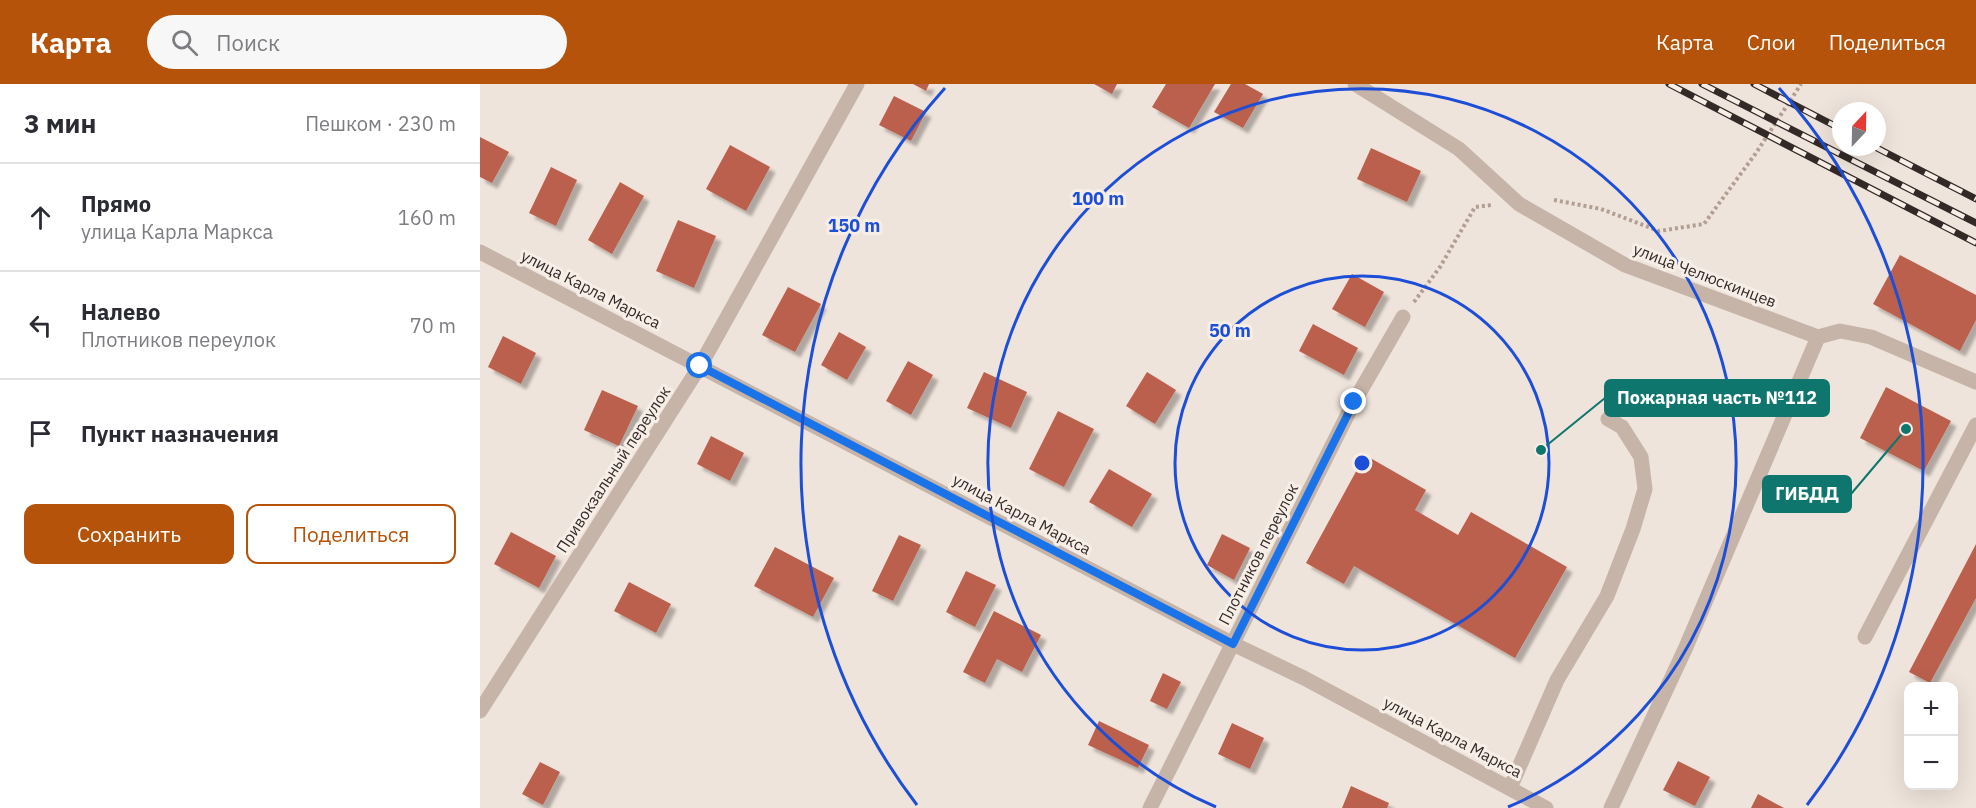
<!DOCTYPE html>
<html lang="ru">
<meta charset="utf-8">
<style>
:root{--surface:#fff;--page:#f7f7f7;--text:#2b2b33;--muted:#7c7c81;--line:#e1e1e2;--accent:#b45309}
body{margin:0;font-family:"IBM Plex Sans",sans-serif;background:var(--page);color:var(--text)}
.controls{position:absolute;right:18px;bottom:18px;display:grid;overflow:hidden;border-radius:12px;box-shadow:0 6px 24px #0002}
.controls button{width:54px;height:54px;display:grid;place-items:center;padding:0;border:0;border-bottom:2px solid var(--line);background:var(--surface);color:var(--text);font:30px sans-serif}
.compass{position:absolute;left:1352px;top:18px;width:54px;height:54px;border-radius:50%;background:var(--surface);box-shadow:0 6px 24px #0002;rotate:22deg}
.stop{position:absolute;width:18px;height:18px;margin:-14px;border:4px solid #1a73e8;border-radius:50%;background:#fff}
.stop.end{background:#1a73e8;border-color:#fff;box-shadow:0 2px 6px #0008}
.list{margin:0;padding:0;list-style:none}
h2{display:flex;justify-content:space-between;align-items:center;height:78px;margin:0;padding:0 24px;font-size:26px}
h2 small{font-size:20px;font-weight:400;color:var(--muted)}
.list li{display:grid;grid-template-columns:39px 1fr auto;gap:18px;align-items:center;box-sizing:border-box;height:108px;padding:0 24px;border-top:2px solid var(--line)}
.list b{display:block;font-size:22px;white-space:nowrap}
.list p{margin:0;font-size:20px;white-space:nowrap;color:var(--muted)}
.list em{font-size:20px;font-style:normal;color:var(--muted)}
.actions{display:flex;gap:12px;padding:18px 24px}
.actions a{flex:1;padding:14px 0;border:2px solid var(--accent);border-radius:12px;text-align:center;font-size:21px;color:var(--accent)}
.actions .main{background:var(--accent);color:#fff}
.icon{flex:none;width:33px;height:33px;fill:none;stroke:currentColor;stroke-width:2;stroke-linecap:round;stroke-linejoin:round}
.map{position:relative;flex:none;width:1496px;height:724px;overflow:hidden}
header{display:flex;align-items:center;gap:36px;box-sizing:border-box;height:84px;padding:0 30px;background:var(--accent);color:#fff}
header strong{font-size:28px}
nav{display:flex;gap:33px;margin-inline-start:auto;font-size:21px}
.search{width:420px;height:54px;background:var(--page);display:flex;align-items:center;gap:15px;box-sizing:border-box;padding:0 21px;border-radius:33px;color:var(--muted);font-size:22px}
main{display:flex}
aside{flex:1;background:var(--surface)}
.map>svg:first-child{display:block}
</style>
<header>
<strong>Карта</strong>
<div class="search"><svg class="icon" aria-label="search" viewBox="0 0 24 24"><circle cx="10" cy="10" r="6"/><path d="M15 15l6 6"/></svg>Поиск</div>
<nav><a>Карта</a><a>Слои</a><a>Поделиться</a></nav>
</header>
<main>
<aside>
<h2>3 мин<small>Пешком · 230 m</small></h2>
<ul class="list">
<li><svg class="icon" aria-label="ahead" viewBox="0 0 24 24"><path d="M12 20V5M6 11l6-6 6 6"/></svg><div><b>Прямо</b><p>улица Карла Маркса</p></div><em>160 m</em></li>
<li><svg class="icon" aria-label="left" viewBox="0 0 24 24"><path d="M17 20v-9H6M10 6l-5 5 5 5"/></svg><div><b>Налево</b><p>Плотников переулок</p></div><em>70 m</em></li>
<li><svg class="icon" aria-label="arrive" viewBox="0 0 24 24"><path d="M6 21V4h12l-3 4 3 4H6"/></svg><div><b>Пункт назначения</b></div></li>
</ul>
<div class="actions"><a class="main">Сохранить</a><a>Поделиться</a></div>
</aside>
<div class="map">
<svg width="1496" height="724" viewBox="0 0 1496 724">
<defs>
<filter id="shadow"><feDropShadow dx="5.5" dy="5.5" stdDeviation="1.5" flood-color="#0004"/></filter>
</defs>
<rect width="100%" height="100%" fill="#efe4db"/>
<g fill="#bb604d" filter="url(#shadow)">
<path d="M433,0H449L446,7Z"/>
<path d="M614,0H637L632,10Z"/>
<path d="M686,0H735L709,44L672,23Z"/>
<path d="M751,0H765L783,10L763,44L734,28Z"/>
<path d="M414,12L446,28L431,57L399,41Z"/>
<path d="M0,53L29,68L12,99L0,93Z"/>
<path d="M250,61L290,83L266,127L226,105Z"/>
<path d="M891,64L941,87L927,118L877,95Z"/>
<path d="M71,83L97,96L76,142L49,129Z"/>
<path d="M140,98L164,112L132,170L108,156Z"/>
<path d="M198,136L236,152L214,204L176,187Z"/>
<path d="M1420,171L1496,211V236L1480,267L1393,220Z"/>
<path d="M872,190L904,208L885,243L852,225Z"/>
<path d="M308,203L341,220L315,268L282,251Z"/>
<path d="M833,240L878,264L864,291L819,267Z"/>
<path d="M359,248L386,263L367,296L341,281Z"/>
<path d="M23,252L56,269L41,300L8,283Z"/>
<path d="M428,277L453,291L431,331L406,317Z"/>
<path d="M504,288L547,308L531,344L487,324Z"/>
<path d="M667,288L696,306L675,340L646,322Z"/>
<path d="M1406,303L1471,337L1444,387L1380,354Z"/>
<path d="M122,306L158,322L139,362L104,346Z"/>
<path d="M578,327L614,345L584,403L549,385Z"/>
<path d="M231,352L264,369L250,397L217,380Z"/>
<path d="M885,371L946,406L935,426L978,451L991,428L1087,483L1035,574L874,482L864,500L826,479Z"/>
<path d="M629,385L672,410L652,443L609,418Z"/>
<path d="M31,448L76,472L59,504L14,480Z"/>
<path d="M742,450L770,464L754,496L727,481Z"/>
<path d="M419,451L441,461L413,517L392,507Z"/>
<path d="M1496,460V514L1450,599L1429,588Z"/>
<path d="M295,463L354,494L333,533L274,502Z"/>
<path d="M486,487L516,501L495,543L466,528Z"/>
<path d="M149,498L191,520L176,549L134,527Z"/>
<path d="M514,527L561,551L542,588L517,575L505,599L483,588Z"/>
<path d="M683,589L701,598L687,625L670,617Z"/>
<path d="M619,637L669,661L658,684L608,661Z"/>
<path d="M752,639L784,654L770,685L738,670Z"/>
<path d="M1198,677L1230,693L1215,722L1183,706Z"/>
<path d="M60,678L80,688L63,721L42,710Z"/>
<path d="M871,702L909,719L907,724H862Z"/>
<path d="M1278,710L1304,724H1271Z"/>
</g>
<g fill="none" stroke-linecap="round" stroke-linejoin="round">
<g stroke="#b29e92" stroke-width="4" stroke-dasharray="3 3" stroke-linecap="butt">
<path d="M1074,116L1121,125L1179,147L1224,140L1276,69L1321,0"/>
<path d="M934,218L960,183L995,123L1012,121"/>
</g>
<g stroke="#c6b4a8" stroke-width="15">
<path d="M875,0L979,65L1039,120L1145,181L1338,253L1360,247L1391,253L1496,298"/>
<path d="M0,168L753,560L824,594L1066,724"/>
<path d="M1385,553L1496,341"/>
<path d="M0,627L220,282L377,0"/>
<path d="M1030,704L1077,596L1127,512L1153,445L1165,405L1161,373L1142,343L1128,335"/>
<path d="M670,724L874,318L923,233"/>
<path d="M1131,724L1206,563L1338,253"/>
</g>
<defs>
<g id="rail">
<path d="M1189,0L1496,159"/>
<path d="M1222,0L1496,139"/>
<path d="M1274,0L1361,45"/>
<path d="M1395,63L1496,115"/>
</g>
</defs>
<use href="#rail" stroke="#332a27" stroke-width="7"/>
<use href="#rail" stroke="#f7efe7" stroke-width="4.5" stroke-dasharray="14" stroke-linecap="butt"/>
</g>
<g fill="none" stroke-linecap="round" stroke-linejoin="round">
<path stroke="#1a73e8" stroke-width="8" d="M220,282L753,560L874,318"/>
</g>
<g fill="none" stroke="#1d4ed8" stroke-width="3">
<circle cx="882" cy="379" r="187"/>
<path d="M736 723A374 374 0 1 1 1028 723"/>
<path d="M437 721A561 561 0 0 1 465 4M1299 4A561 561 0 0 1 1327 721"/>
</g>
<g text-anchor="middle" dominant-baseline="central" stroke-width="6" stroke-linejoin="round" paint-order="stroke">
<g font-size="16" fill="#332a27" stroke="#f7efe7">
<text transform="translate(1225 191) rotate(21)">улица Челюскинцев</text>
<text transform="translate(111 205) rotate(27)">улица Карла Маркса</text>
<text transform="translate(133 385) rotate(-57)">Привокзальный переулок</text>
<text transform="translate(542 430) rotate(28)">улица Карла Маркса</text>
<text transform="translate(778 470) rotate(-63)">Плотников переулок</text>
<text transform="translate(973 653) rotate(28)">улица Карла Маркса</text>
</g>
</g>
<circle cx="882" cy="379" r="9" fill="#1d4ed8" stroke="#f7efe7" stroke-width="3"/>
<g font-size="18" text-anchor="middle" font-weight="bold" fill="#1d4ed8" stroke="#f7efe7" stroke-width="6" stroke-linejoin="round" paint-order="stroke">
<text x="618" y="121">100 m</text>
<text x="374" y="148">150 m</text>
<text x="750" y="253">50 m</text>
</g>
<path fill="none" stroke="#0f766e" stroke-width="2" d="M1061 366L1125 314M1426 345L1371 410"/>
<g fill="#0f766e" stroke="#f7efe7" stroke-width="2">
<circle cx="1061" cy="366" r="6"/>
<circle cx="1426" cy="345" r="6"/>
</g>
<g fill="#0f766e" stroke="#0f766e" stroke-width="2">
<rect x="1125" y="296" width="224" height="36" rx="6"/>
<rect x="1283" y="392" width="88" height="36" rx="6"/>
</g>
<g font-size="18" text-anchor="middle" font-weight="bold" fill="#fff">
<text x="1237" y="320">Пожарная часть №112</text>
<text x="1327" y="416">ГИБДД</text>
</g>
</svg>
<div class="controls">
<button>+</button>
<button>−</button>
</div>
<svg class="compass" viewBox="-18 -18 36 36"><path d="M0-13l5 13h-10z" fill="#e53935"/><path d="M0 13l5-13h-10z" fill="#7c7c81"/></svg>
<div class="stop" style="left:220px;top:282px"></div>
<div class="stop end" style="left:874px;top:318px"></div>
</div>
</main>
